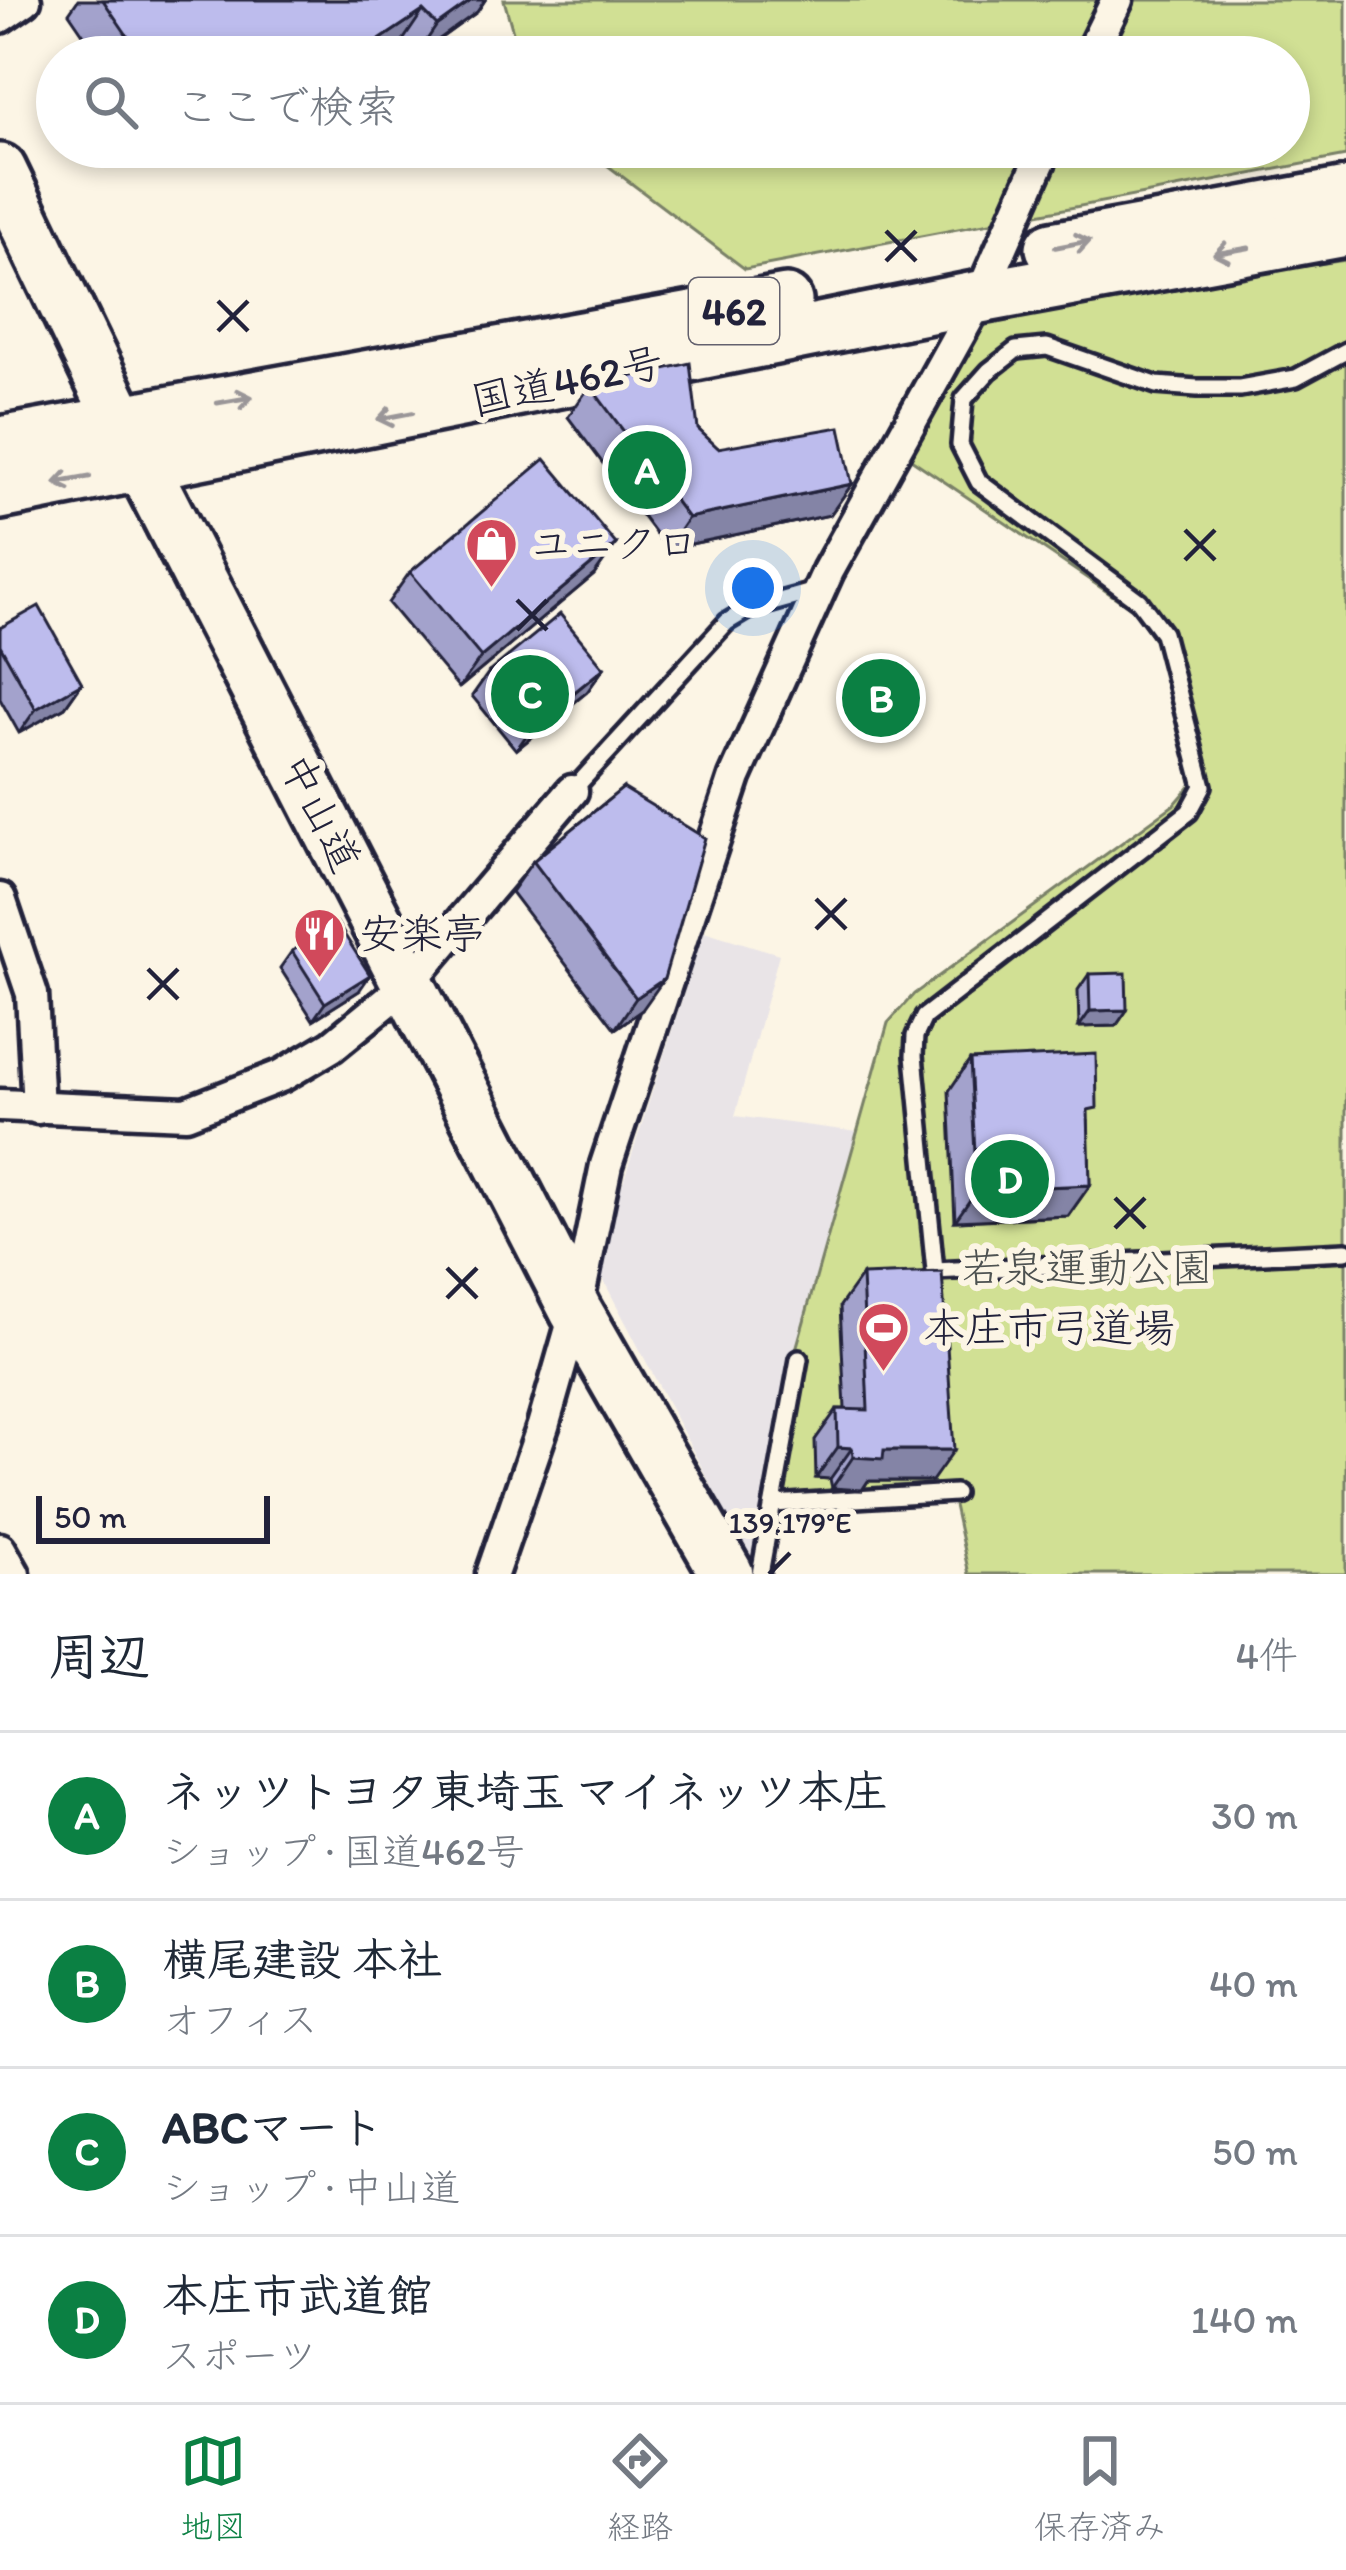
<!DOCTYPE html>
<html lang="ja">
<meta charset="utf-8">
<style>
:root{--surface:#fff;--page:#f2f2f3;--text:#1f2937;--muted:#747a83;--line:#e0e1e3;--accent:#0b8043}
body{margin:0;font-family:Itim,"Klee One",sans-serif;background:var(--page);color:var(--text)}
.scale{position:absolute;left:36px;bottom:30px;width:234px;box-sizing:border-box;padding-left:12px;border:6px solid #22223b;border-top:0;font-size:33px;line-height:42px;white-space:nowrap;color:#22223b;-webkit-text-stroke:9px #fcf5e5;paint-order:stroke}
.you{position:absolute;left:753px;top:588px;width:42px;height:42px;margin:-30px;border:9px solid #fff;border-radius:50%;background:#1a73e8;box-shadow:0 0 0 18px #1a73e833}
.badge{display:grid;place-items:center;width:78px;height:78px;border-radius:50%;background:var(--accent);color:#fff;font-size:39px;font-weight:700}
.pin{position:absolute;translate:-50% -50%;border:6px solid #fff;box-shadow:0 3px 12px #0006}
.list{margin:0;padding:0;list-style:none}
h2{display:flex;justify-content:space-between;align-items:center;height:156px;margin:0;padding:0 48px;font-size:51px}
h2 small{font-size:39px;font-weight:400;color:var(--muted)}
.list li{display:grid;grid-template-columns:78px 1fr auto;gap:36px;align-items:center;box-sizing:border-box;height:168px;padding:0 48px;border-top:3px solid var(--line)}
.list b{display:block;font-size:45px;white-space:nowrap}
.list p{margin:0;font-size:39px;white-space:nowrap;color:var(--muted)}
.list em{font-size:39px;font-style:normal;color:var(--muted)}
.icon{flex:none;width:66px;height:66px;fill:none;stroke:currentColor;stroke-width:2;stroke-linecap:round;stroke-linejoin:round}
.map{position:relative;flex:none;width:1346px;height:1574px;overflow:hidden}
.search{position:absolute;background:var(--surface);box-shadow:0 6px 18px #0003;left:36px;right:36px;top:36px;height:132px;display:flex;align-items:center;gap:30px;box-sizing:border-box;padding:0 42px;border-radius:66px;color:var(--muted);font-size:45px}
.sheet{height:828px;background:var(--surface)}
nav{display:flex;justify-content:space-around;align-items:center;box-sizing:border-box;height:168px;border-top:3px solid var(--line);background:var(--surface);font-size:33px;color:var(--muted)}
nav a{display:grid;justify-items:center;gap:6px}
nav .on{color:var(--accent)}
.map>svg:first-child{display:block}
</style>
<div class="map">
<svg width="1346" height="1574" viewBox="0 0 1346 1574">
<rect width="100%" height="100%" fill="#fcf5e5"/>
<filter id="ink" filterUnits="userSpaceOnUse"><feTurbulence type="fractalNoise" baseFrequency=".00833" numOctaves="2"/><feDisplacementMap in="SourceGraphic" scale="24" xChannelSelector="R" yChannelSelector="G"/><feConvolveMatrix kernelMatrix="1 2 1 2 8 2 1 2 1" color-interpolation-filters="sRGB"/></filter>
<g filter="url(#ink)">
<path fill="#e9e4e7" d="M704,931L779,954L735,1116L858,1132L795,1353H788L753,1565L596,1266Z"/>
<g fill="#d1e094" stroke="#7a8168" stroke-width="3">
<path d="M504,0H1346V156L745,269L583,147H1289V57H520Z"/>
<path d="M1346,260V1574H969L950,1487L779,1499L808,1357L795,1353L888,1023L914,994L1175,804L1192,784L1155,641L1134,610L905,455L983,312Z"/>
</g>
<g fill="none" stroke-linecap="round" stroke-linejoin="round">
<defs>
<g id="service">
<path d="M1346,351L1296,378L1240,388H1197L1156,385L1047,347L1016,350L989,371L964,399L960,445L979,482L1139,601L1163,633L1203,786L1189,812L924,1017L915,1036L914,1056L935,1271L1346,1251"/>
<path d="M572,791L727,622L747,610L819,590"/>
<path d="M773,1504L955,1493"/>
<path d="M760,1574L799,1359"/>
</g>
<g id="minor">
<path d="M0,17L25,0"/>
<path d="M1089,57L1117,0"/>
<path d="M0,899L32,994L38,1108"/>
<path d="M0,1105L186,1113L283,1075L332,1046L408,984L572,791"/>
<path d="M0,1549L14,1574"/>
<path d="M492,1574L543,1426L576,1311L606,1165L735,777L828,571L980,297L1046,147"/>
</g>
<g id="trunk">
<path d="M0,170L143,467L576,1311L727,1574"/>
<path d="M1052,248L1346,194"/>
<path d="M0,443L786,301"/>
<path d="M0,493L980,297L1346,230"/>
</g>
</defs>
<use href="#service" stroke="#22223b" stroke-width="24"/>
<use href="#minor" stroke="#22223b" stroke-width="39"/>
<use href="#trunk" stroke="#22223b" stroke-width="60"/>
<use href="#service" stroke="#fcf5e5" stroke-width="15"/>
<use href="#minor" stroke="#fcf5e5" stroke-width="30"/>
<use href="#trunk" stroke="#fcf5e5" stroke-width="51"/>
</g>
<g fill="#a3a2cc" stroke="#22223b" stroke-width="3">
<path d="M78,0H485L477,12L416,56L402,42L379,57H99L69,13Z"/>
<path d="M161,147H186L170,159Z"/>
<path d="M590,386L698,429L718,448L852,484L830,515L667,549L568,417Z"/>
<path d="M616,544L594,575L459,688L388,603L410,572Z"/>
<path d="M0,628L82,683L65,707L19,733L0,699Z"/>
<path d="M604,668L587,692L516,750L472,696L489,672Z"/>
<path d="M623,788L642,1010L615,1029L511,892L533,861Z"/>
<path d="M292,951L359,991L313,1020L280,968Z"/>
<path d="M1089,974L1127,1010L1116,1026L1079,1027L1078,990Z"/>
<path d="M970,1060L1088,1121L1090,1185L1068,1216L955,1221L949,1091Z"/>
<path d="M862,1275L932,1481H868L862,1490L832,1488L830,1479L816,1478L815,1440L837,1409H845L840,1306Z"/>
</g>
<g fill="#8484a6" stroke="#22223b" stroke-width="3">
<path d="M472,0H485L477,12L416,56L437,25Z"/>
<path d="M423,11L402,42L379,57H354Z"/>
<path d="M178,147H186L170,159Z"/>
<path d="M852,484L830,515L667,549L688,518Z"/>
<path d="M616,544L594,575L459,688L481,657Z"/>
<path d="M604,668L587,692L516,750L533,726Z"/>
<path d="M82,683L65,707L19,733L36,709Z"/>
<path d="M370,975L359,991L313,1020L325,1003Z"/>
<path d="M664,979L642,1010L615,1029L636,998Z"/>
<path d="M1127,1010L1116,1026L1079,1027L1090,1011Z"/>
<path d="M1090,1185L1068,1216L955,1221L977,1190Z"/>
<path d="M838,1447L852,1448L830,1479L816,1478Z"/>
<path d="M884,1450H954L932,1481H868L862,1490L832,1488L853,1457Z"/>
</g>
<g fill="#bdbced" stroke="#22223b" stroke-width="3">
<path d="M103,0H472L437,25L423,11L354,57H142Z"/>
<path d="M690,363L698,429L718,448L840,427L852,484L688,518L590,386Z"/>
<path d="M545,459L616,544L481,657L410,572Z"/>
<path d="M39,606L82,683L36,709L0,645V628Z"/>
<path d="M560,614L604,668L533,726L489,672Z"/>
<path d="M623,788L705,838L664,979L636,998L533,861Z"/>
<path d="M337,923L370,975L325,1003L292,951Z"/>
<path d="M1126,973L1127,1010L1090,1011L1089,974Z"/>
<path d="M1096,1054L1097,1108L1088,1110L1090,1185L977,1190L970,1060Z"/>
<path d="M942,1272L954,1450H884L883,1459L853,1457L852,1448L838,1447L837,1409L868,1410L862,1275Z"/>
</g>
<defs><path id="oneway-shaft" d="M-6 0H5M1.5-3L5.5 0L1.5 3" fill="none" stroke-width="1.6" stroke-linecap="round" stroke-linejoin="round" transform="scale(3)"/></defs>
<g stroke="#9a9698">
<use href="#oneway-shaft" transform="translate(1073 244) rotate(-11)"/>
<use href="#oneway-shaft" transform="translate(1231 251) rotate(170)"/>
<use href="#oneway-shaft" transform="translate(235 400) rotate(-10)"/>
<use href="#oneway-shaft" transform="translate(395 416) rotate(169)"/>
<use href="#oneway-shaft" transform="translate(72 480) rotate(170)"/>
</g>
</g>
<path fill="none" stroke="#22223b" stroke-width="4.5" d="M886,231L916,261M886,261L916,231M218,301L248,331M218,331L248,301M1185,530L1215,560M1185,560L1215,530M517,600L547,630M517,630L547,600M816,899L846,929M816,929L846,899M148,969L178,999M148,999L178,969M1115,1198L1145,1228M1115,1228L1145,1198M447,1268L477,1298M447,1298L477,1268M769,1574L790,1553"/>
<defs>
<symbol id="shop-pin" viewBox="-11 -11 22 30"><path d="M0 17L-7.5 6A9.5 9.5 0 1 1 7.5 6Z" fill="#d1495b" stroke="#fcf5e5"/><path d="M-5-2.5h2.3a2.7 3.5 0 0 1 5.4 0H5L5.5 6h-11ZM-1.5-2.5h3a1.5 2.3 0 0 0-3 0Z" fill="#fff"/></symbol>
<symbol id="restaurant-pin" viewBox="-11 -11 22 30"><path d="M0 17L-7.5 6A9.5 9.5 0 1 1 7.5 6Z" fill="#d1495b" stroke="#fcf5e5"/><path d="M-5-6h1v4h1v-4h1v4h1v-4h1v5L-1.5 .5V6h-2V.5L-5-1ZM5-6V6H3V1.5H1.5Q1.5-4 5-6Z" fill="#fff"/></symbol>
<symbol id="stadium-pin" viewBox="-11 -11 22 30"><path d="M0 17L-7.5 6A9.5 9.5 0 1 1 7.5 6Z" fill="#d1495b" stroke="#fcf5e5"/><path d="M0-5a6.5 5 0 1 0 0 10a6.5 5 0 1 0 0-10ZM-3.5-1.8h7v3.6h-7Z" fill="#fff"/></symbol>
</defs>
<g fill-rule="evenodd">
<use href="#shop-pin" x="462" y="514" width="59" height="81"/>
<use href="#restaurant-pin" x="290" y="904" width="59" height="81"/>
<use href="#stadium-pin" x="854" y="1298" width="59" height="81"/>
</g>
<g text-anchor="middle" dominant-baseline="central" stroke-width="12" stroke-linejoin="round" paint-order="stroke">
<rect fill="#fcf5e5" stroke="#63616e" stroke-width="3" x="689" y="278" width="90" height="66" rx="9"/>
<g font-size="39" font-weight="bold" fill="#22223b">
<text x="734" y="311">462</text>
</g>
<g font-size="42" fill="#22223b" stroke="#fcf5e5">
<text transform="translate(567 381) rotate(-12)">国道462号</text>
<text transform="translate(321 813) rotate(63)">中山道</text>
</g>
<g font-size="42" fill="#22223b" stroke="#fcf5e5" text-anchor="start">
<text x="530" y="543">ユニクロ</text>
<text x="359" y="933">安楽亭</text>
<text x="923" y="1327">本庄市弓道場</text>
</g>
<g font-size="42" fill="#4e5251" stroke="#fcf5e5">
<text x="1087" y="1267">若泉運動公園</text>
</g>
</g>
<g font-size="30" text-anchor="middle" fill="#22223b" stroke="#fcf5e5" stroke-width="12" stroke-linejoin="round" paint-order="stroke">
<text x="790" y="1533">139.179°E</text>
</g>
</svg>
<div class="scale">50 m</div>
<div class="you"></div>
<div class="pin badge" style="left:647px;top:470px">A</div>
<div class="pin badge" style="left:881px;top:698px">B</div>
<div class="pin badge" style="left:530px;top:694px">C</div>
<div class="pin badge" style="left:1010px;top:1179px">D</div>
<div class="search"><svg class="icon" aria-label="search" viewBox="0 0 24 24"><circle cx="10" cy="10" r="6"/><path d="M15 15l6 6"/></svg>ここで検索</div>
</div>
<section class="sheet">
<h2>周辺<small>4件</small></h2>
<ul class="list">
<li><span class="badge">A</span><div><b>ネッツトヨタ東埼玉 マイネッツ本庄</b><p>ショップ · 国道462号</p></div><em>30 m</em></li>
<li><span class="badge">B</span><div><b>横尾建設 本社</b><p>オフィス</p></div><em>40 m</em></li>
<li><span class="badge">C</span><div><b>ABCマート</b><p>ショップ · 中山道</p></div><em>50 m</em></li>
<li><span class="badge">D</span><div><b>本庄市武道館</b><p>スポーツ</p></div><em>140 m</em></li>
</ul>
</section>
<nav>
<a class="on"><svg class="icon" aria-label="map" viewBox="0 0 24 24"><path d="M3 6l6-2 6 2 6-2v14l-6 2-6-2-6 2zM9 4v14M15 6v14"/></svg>地図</a>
<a><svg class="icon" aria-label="directions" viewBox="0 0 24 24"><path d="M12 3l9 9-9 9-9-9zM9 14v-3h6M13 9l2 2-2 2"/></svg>経路</a>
<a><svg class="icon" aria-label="saved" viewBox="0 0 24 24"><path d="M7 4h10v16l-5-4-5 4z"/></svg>保存済み</a>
</nav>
